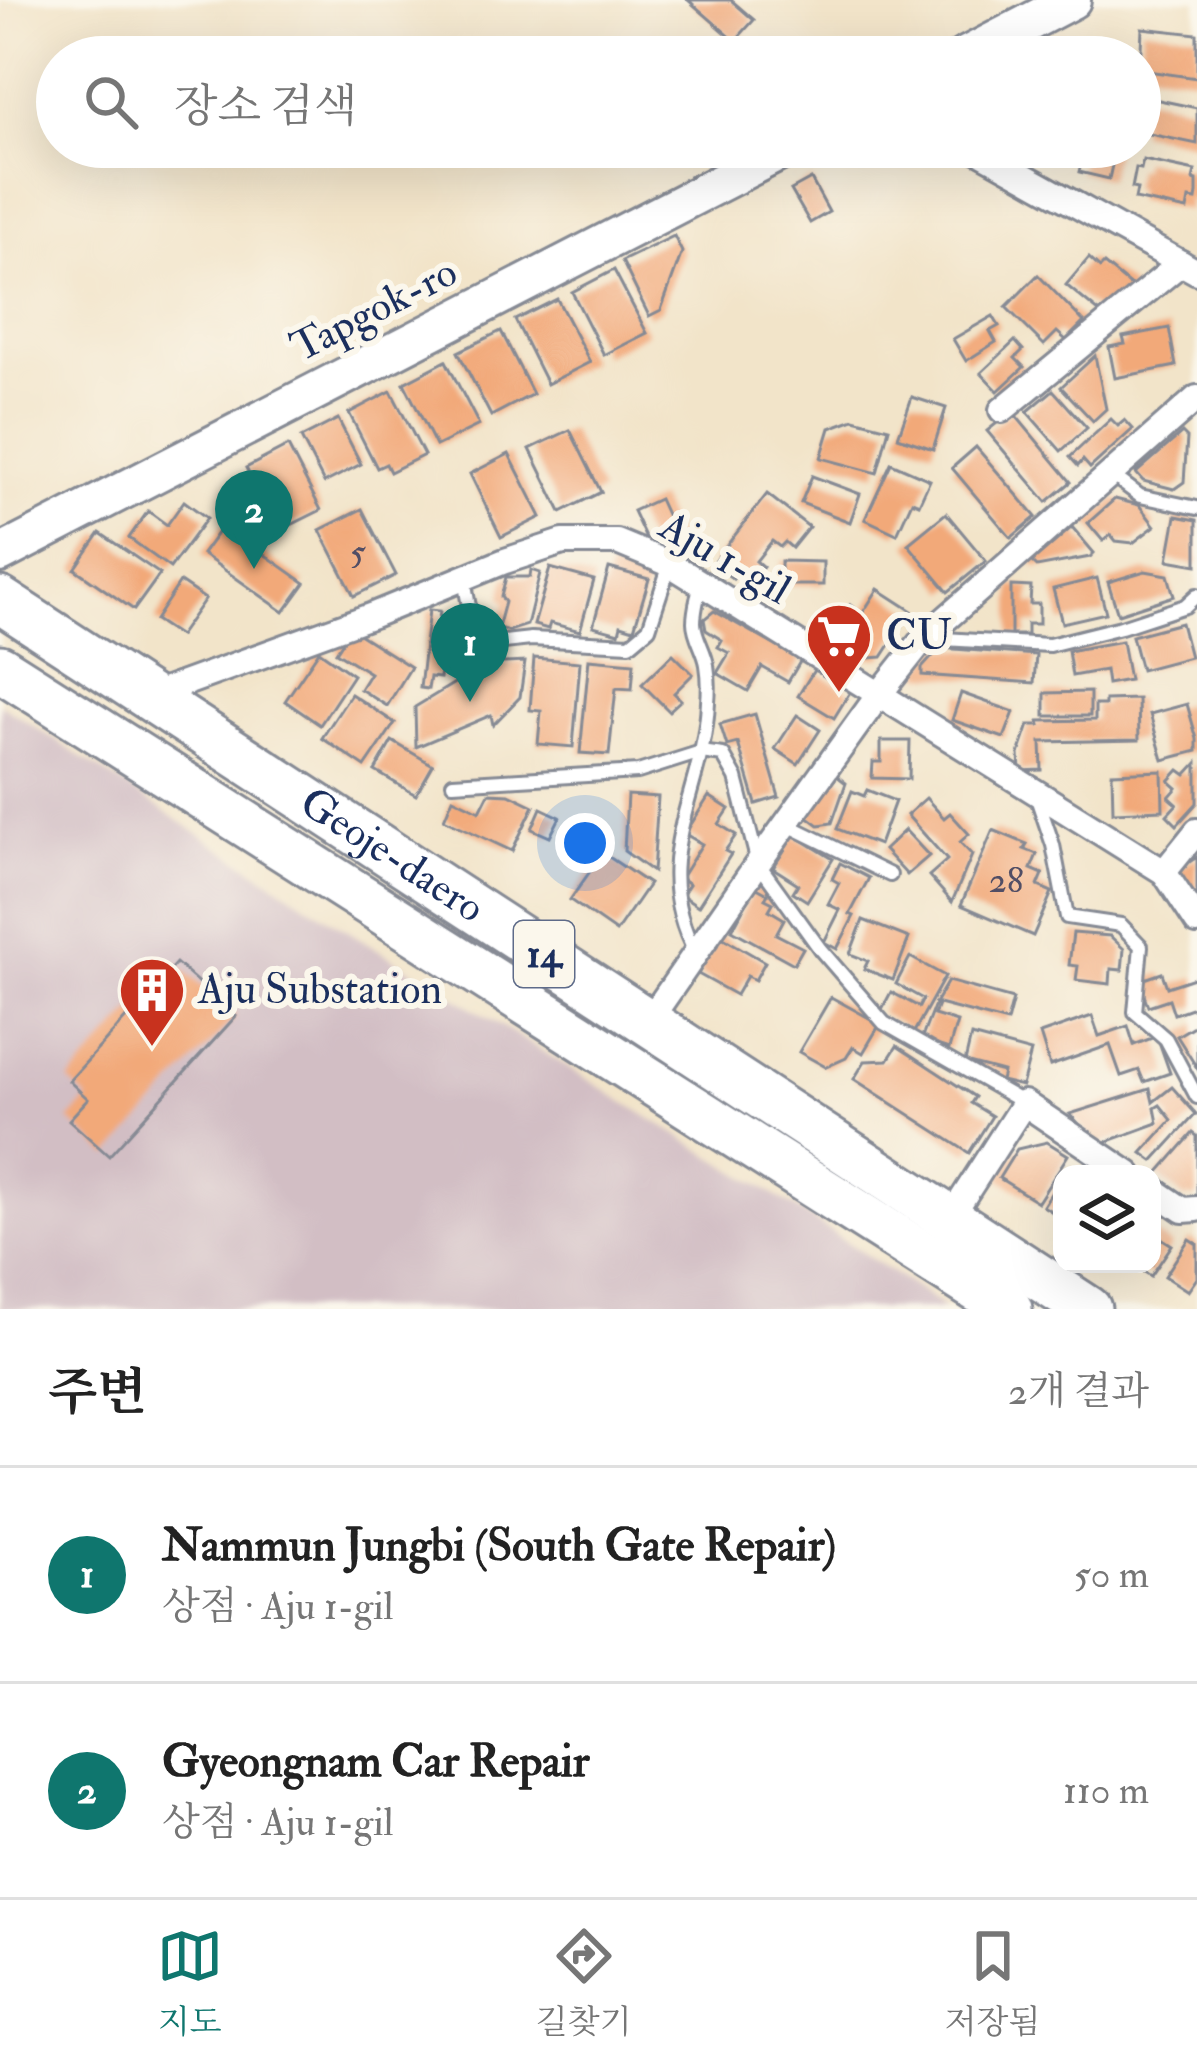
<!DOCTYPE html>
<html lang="ko">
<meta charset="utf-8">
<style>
:root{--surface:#fff;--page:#f2f2f2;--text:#222;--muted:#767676;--line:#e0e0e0;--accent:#0f766e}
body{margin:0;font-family:"IM FELL Double Pica","Noto Serif KR",serif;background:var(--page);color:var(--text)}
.controls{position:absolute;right:36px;bottom:36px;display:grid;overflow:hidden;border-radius:24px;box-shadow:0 12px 48px #0002}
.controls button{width:108px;height:108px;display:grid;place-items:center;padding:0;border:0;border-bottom:3px solid var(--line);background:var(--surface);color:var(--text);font:60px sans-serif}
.you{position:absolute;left:585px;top:843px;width:42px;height:42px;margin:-30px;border:9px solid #fff;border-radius:50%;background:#1a73e8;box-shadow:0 0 0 18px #1a73e833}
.badge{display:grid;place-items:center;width:78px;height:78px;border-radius:50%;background:var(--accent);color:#fff;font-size:39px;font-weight:700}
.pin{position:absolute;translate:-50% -99px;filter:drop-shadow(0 3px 6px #0008)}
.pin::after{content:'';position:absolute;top:63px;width:42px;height:36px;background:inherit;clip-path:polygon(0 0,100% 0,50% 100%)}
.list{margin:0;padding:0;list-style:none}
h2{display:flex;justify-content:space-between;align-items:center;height:156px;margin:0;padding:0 48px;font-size:51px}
h2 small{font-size:39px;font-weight:400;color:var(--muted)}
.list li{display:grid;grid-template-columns:78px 1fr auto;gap:36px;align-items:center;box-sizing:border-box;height:216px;padding:0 48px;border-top:3px solid var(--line)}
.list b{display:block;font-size:45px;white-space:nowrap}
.list p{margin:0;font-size:39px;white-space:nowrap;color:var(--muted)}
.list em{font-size:39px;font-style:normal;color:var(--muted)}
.icon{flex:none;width:66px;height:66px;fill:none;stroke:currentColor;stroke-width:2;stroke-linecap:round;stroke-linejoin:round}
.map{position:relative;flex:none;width:1197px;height:1309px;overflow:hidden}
.search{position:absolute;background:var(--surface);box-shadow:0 12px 48px #0002;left:36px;right:36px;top:36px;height:132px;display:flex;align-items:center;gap:30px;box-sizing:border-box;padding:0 42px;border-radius:66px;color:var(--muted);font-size:45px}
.sheet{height:588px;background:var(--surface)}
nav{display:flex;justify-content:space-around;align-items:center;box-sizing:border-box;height:168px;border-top:3px solid var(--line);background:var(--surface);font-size:33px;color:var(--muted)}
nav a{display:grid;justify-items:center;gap:6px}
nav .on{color:var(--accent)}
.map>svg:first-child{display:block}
</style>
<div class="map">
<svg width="1197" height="1309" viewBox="0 0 1197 1309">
<rect width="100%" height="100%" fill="#fbf7ec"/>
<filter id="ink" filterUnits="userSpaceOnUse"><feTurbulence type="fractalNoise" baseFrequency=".00833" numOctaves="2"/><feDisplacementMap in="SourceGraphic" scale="24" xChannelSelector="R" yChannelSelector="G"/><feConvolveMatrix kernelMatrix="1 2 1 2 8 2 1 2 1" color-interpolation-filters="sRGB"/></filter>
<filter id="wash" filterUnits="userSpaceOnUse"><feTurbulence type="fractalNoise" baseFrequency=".004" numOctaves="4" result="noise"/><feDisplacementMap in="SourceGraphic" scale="48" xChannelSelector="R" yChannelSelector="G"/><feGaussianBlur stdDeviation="2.7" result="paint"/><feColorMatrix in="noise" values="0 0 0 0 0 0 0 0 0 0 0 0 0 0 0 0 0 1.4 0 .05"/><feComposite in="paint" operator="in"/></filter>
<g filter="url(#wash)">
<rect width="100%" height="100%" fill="#f2e4c9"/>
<path fill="#d2bec4" d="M0,704L337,924L792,1206L947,1309H0Z"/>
<g id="blocks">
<g fill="#f2a979">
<path d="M688,0H731L754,20L735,41Z"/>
<path d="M1142,28L1197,34V78L1140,70Z"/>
<path d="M1140,96L1197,108V144L1140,132Z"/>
<path d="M1056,147H1116L1109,179L1079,172L1083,155Z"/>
<path d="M1143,160L1195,171L1193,180L1197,181V194L1196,200L1189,199L1187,210L1135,199L1137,189L1132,188L1136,168L1141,169Z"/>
<path d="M811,179L829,212L810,223L791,190Z"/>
<path d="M674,236L682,252L661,310L649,316L622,261Z"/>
<path d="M1089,258L1100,268L1104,264L1132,287L1106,318L1066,285Z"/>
<path d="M614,270L647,333L604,355L572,292Z"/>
<path d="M1038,275L1084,322L1066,340L1057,332L1044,345L1006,307Z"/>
<path d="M557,299L590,362L547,384L515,320Z"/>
<path d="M993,316L999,326L990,331L996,342L966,361L953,339Z"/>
<path d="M1169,328L1176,366L1115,378L1109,347L1125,344L1123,337Z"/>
<path d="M501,331L533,394L491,416L458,352Z"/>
<path d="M1015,341L1023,350L1015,358L1024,367L998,391L981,373Z"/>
<path d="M1095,356L1106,409L1093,421L1061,387Z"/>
<path d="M446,361L479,425L436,446L404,383Z"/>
<path d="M1053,390L1087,428L1061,451L1027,412Z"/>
<path d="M391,391L424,455L390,472L386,464L377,468L349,413Z"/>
<path d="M912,397L946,408L933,449L898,437Z"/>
<path d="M1012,411L1071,482L1047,502L987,431Z"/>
<path d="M338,419L361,464L324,483L301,438Z"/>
<path d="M854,419L889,428L877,473L821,458L830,428Z"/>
<path d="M1111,419L1118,426L1125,420L1133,429L1090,468L1083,460L1078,466L1070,457Z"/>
<path d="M570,430L601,492L561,512L530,449Z"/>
<path d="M1182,433L1187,438L1184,482L1174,489L1143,481L1136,473Z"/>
<path d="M288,446L321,510L279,531L246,468Z"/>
<path d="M976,447L1036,517L1011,538L952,468Z"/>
<path d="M509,454L541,517L501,537L470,474Z"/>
<path d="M891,463L930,480L919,504L912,501L897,534L865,519Z"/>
<path d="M812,476L860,494L850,522L801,503Z"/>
<path d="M767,494L809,527L792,548L785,542L780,547L772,541L756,561L763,567L752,581L739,571L733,579L713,563Z"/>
<path d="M659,499L679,543L662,551L655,537L647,541L633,511Z"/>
<path d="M1115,499L1139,505L1155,526L1133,543L1116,541L1111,535L1103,541L1088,523Z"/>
<path d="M184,501L207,518L170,568L129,538L148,511L167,525Z"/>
<path d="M362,509L396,575L354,596L320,530Z"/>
<path d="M946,513L986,561L948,592L908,544Z"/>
<path d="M1176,516L1197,520V565L1168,560Z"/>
<path d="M223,525L305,583L284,612L202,554Z"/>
<path d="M1072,527L1094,553L1090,557L1037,567L1032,562Z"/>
<path d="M100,533L160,574L134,610L75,569Z"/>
<path d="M781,561L823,562V585H781Z"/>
<path d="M550,568L594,580L580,631L550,623L548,629L534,625Z"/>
<path d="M609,568L649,579L634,629L621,625L619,633L593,626Z"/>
<path d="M531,570L540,573L527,625L509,631L498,628L505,602L501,597L506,577H530Z"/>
<path d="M1145,571L1168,575L1174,596L1118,614L1108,582Z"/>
<path d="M1097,578L1106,613L1062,623L1053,589Z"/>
<path d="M180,582L205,599L179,636L155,620Z"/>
<path d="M1011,586L1031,587L1030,604H1039V624H1027V635H1011Z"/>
<path d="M878,589L912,611L882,657L869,658L831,634L850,605L862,614Z"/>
<path d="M429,610L440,611L438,627L446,628L444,643L449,644L447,661L442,660L440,678L430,677L428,689L420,688Z"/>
<path d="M714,611L801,660L788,682L762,667L748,691L717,673L729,653L718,647L722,640L706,630L704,619Z"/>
<path d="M1181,623L1190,657L1141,670L1132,636Z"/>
<path d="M351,629L411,667L387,706L360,689L370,673L336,652Z"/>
<path d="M1122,641L1129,680L1107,684L1105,670L1072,676L1068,651Z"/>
<path d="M940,648L1036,655L1034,683L922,675V668Z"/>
<path d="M319,651L353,675L320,725L285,701Z"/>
<path d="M673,654L693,674L674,693L681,700L669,711L642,684Z"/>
<path d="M534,658L580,662L573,747L538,744L541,711L530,710Z"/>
<path d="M589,659L634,663L632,689L616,688L609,755L580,753Z"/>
<path d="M525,662L520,697L493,725L491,715L416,747L415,707L486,664Z"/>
<path d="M814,670L850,692L834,718L798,696Z"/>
<path d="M1090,692V716H1045V693Z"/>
<path d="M961,693L1014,712L1004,738L952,720Z"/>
<path d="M351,694L395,723L365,767L322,738Z"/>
<path d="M1138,699L1139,740L1041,742L1042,770L1020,771L1019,754L1029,725H1040L1039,721L1095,720V705H1105V700Z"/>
<path d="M1187,704L1197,739V751L1163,760L1150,714Z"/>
<path d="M755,714L779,797L756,804L738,743L727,746L720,724Z"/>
<path d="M797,715L820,730L798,764L775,749Z"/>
<path d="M392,741L433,765L416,795L375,771Z"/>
<path d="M881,741H910L909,779L872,778L873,762H881Z"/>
<path d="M1197,763V803L1177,825L1167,815L1177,804L1169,797L1177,788L1169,781L1179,770L1186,775Z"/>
<path d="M1162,771L1163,810L1113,812L1112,773Z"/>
<path d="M837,776L846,783L832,823L819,825L807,816Z"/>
<path d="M867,790L895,801L879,845L837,829L852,791L864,796Z"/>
<path d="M489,793L509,794L534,806L512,851L444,819L453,798L480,811Z"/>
<path d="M627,795L658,797L653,872L624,851Z"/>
<path d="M709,796L729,809L719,824L736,835L725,851L731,854L698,906L682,895L689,884L681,878L702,844L685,834Z"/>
<path d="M926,798L944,818L950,813L969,834L960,842L972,855L952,902L929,876L947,860L907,815Z"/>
<path d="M541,808L560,817L550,837L532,829Z"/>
<path d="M905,830L929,856L907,875L884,850Z"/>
<path d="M993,830L1027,844L1024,849L1037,854L1031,869L1043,874L1038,886L1052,892L1033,936L961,905Z"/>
<path d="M794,835L833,859L807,901L793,892L798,884L773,868Z"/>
<path d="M603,853L649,884L616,932L570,900Z"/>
<path d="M1197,857V906L1174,872Z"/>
<path d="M840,863L869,878L850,914L854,916L837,949L824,942L840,910L828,904L839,883L832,879Z"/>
<path d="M755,887L768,894L765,899L773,903L769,910L784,919L776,934L803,948L794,964L732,930Z"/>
<path d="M863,920L909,938L893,980L864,969L868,961L850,954Z"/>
<path d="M1073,933L1110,936L1124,949L1122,970L1111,969L1110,984L1076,980L1078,966L1069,965Z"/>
<path d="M720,936L765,962L755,980L747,976L736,995L698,974Z"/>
<path d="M910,957L945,976L914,1032L880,1013L891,992L919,1007L923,999L896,984Z"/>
<path d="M176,963L236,1016L109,1156L69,1120L88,1099L69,1081Z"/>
<path d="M1162,973L1167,987L1197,977V1006L1174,1014L1169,999L1148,1006L1139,981Z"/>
<path d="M948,981L1013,999L1007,1022L935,1003Z"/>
<path d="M831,997L880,1024L863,1053L853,1047L846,1058L826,1067L799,1052Z"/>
<path d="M935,1004L938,1005L934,1015L957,1022L949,1049L921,1040Z"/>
<path d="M1092,1016L1099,1036L1128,1026L1134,1045L1157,1036L1170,1073L1144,1082L1139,1070L1121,1076L1110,1045L1050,1066L1040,1034Z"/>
<path d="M1197,1024V1068L1177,1036Z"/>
<path d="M971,1036L1031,1052L1022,1086L1001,1081L1003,1072L965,1062Z"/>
<path d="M897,1046L975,1097L971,1103L992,1116L969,1153L854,1079L865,1061L888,1060Z"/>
<path d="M1172,1087L1196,1114L1153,1161L1142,1153L1172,1120L1160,1105L1155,1108L1158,1123L1098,1145L1070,1114L1150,1089L1153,1102Z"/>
<path d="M1193,1133L1197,1136V1196L1194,1200L1189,1196L1186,1200L1157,1174Z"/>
<path d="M1047,1142L1068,1155L1038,1202L999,1178L1017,1149Z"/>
<path d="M1062,1176V1218L1043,1206Z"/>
<path d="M1152,1232L1172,1245L1151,1276L1131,1264H1152Z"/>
<path d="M1189,1239L1197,1244V1278L1188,1291L1165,1276Z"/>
</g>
</g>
</g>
<g filter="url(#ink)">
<use href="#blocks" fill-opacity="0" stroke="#868a94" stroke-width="3"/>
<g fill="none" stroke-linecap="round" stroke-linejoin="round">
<defs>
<g id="lane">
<path d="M1112,475L1140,496L1197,508"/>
<path d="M464,579L476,645L531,639L630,644L649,628L670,564"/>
<path d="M926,638L1049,645L1121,627L1185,606L1197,595"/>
<path d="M453,783L638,772L701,752L723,755L736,778L758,863L820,949L884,1023L1024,1103"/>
<path d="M1036,795L1053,845L1067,917L1121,925L1141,946L1135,1012L1166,1039L1197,1097"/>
<path d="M786,824L890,875"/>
<path d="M696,954C645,858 704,796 708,702C709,691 709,677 707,665C705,651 694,636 694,622C694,610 698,597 700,585"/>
</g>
<g id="street">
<path d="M972,147L1197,272"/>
<path d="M1002,410L1181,263"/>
<path d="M150,696L373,615L505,561L563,542H617L670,564L1164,872L1197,922"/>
<path d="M1164,872L1197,831"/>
<path d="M648,1022L758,863L878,696L924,638L1197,398"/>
<path d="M1152,1189L1183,1210L1197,1209"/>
<path d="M950,1218L1024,1103L1129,1174"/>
</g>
<g id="secondary">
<path d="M963,57L1072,0"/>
<path d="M0,554L790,147"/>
</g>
<g id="highway">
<path id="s1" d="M0,600L1088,1309"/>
<path d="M0,668L1009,1309"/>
</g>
</defs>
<use href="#lane" stroke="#868a94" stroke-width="18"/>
<use href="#street" stroke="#868a94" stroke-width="30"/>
<use href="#secondary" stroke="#868a94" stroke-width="42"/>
<use href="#highway" stroke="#868a94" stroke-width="51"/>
<use href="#lane" stroke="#fff" stroke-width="12"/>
<use href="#street" stroke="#fff" stroke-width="24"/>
<use href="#secondary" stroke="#fff" stroke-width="36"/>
<use href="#highway" stroke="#fff" stroke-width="45"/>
</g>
</g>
<defs>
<symbol id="supermarket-pin" viewBox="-11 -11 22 30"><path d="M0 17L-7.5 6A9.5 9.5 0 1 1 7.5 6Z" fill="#c8321e" stroke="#fbf7ec"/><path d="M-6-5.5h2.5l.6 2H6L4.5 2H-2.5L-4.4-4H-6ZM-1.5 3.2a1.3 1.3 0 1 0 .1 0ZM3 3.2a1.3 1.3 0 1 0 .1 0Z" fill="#fff"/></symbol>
<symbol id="building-pin" viewBox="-11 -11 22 30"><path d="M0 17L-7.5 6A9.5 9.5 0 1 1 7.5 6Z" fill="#c8321e" stroke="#fbf7ec"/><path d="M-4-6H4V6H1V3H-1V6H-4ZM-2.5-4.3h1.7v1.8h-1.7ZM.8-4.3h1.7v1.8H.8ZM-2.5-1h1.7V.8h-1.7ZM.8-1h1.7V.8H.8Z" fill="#fff"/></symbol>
</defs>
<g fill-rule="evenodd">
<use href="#supermarket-pin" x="801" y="598" width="76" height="104"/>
<use href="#building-pin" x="114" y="952" width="76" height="104"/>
</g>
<g text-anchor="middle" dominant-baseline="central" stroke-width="12" stroke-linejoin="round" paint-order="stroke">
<g font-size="36" fill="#514e65">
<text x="358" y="552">5</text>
<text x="1006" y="880">28</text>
</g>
<rect fill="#fbf7ec" stroke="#5e6b89" stroke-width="3" x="514" y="921" width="60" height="66" rx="9"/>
<g font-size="39" font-weight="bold" fill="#1b2f5e">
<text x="544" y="954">14</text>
</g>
<g font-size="42" fill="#1b2f5e" stroke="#fbf7ec">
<text transform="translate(374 310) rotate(-27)">Tapgok-ro</text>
<text transform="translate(725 558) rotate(30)">Aju 1-gil</text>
<text stroke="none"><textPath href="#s1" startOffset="468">Geoje-daero</textPath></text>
</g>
<g font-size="42" fill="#1b2f5e" stroke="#fbf7ec" text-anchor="start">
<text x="886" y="636">CU</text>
<text x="198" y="990">Aju Substation</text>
</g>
</g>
</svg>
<div class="controls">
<button><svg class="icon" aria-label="layers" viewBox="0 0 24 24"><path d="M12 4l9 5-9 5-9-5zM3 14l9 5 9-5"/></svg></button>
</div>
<div class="you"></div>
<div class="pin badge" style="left:470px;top:702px">1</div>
<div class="pin badge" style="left:254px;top:569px">2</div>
<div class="search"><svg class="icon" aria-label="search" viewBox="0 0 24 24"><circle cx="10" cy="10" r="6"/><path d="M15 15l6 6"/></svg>장소 검색</div>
</div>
<section class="sheet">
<h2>주변<small>2개 결과</small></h2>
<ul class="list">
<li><span class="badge">1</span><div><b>Nammun Jungbi (South Gate Repair)</b><p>상점 · Aju 1-gil</p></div><em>50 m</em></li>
<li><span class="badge">2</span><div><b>Gyeongnam Car Repair</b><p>상점 · Aju 1-gil</p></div><em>110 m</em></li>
</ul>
</section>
<nav>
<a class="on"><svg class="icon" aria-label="map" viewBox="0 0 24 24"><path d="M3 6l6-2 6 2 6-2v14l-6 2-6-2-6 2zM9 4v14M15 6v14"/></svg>지도</a>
<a><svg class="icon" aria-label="directions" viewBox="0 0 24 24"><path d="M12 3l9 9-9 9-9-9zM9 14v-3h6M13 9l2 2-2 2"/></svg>길찾기</a>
<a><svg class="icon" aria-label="saved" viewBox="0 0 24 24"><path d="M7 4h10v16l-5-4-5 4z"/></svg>저장됨</a>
</nav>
